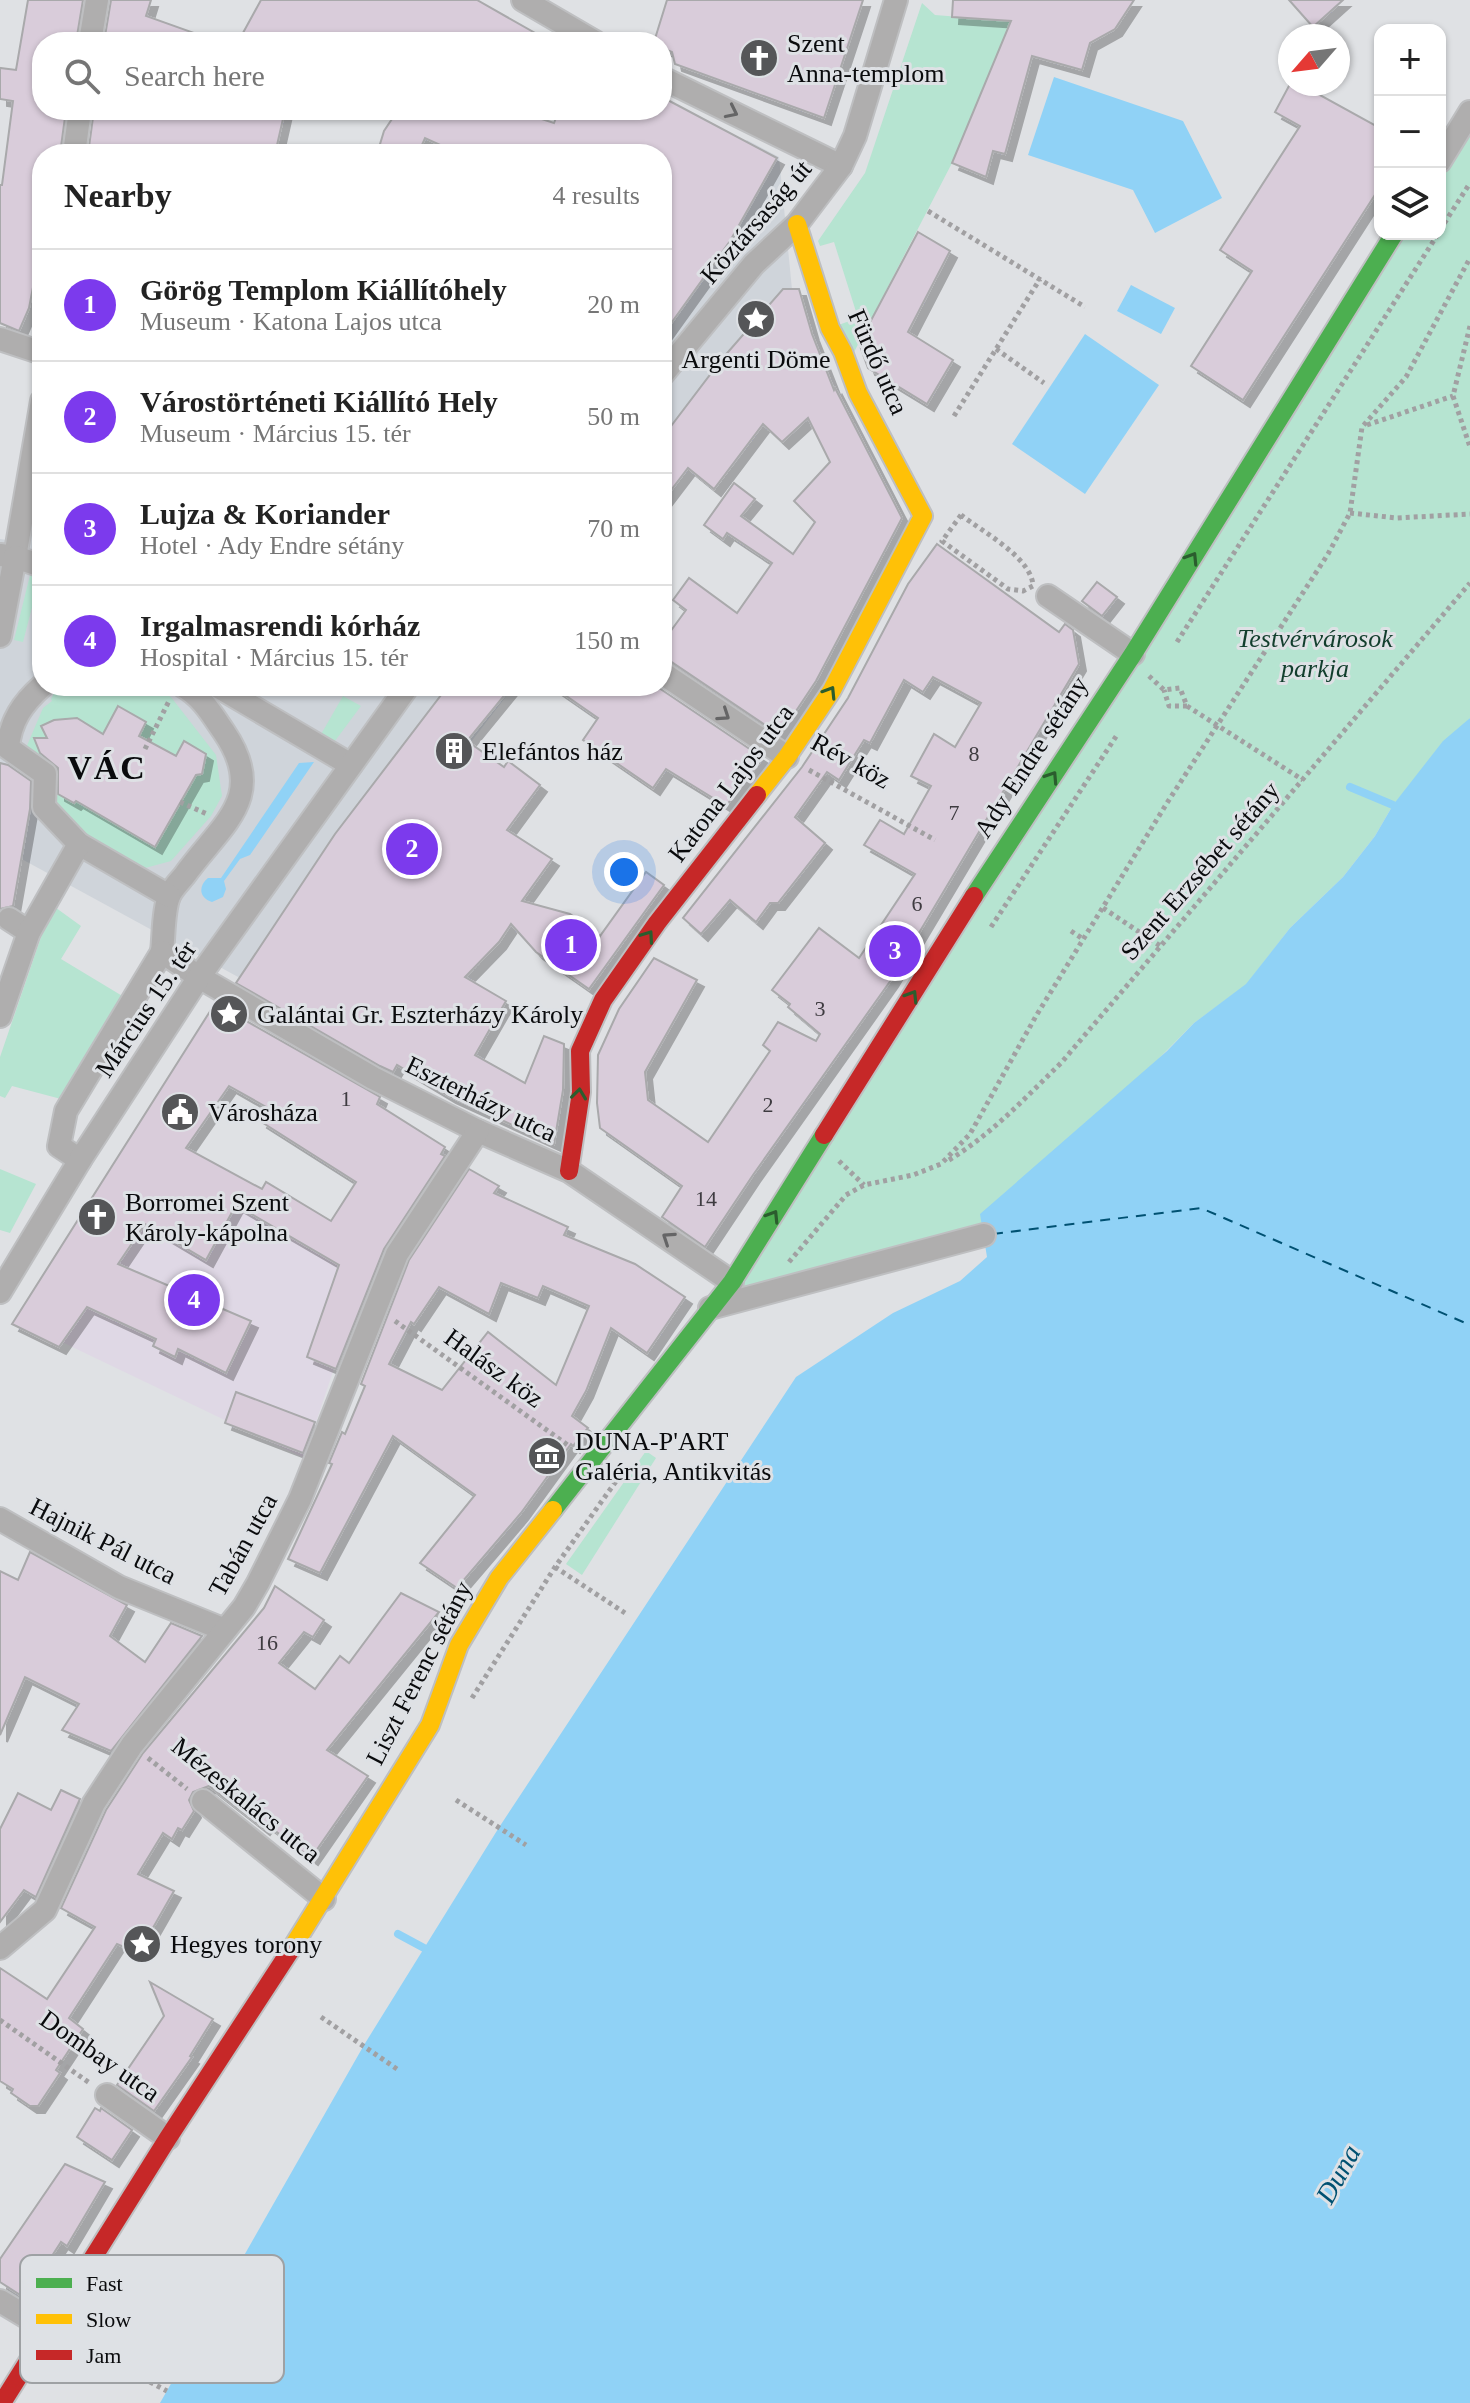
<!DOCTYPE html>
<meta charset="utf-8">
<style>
:root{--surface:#fff;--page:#f2f2f2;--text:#222;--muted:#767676;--line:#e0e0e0;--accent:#7c3aed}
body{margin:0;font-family:"Times New Roman",serif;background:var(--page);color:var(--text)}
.controls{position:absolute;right:24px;top:24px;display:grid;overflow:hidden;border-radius:16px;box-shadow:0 2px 6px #0004}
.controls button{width:72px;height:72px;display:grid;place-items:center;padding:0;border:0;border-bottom:2px solid var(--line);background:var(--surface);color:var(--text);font:40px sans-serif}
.compass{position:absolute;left:1278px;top:24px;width:72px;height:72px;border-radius:50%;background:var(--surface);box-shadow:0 2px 6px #0004;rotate:242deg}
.you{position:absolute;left:624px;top:872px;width:28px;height:28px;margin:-20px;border:6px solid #fff;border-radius:50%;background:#1a73e8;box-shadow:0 0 0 12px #1a73e833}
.badge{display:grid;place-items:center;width:52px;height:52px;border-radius:50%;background:var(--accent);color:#fff;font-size:26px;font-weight:700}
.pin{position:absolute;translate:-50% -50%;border:4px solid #fff;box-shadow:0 2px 8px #0006}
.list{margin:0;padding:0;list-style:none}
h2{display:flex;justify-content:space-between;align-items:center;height:104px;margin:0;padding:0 32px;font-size:34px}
h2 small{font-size:26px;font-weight:400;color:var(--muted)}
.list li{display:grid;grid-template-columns:52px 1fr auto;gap:24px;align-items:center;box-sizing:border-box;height:112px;padding:0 32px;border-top:2px solid var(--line)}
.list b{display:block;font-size:30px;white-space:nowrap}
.list p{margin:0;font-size:26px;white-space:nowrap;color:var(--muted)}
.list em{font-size:26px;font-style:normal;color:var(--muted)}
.icon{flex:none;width:44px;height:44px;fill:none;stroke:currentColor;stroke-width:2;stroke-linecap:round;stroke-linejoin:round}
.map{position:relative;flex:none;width:1470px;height:2403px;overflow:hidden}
.search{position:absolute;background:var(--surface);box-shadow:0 2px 6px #0004;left:32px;top:32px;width:640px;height:88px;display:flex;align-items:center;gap:20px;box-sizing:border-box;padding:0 28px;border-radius:32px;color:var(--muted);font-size:30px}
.panel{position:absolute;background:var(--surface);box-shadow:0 2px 6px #0004;left:32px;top:144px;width:640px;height:552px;border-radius:32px}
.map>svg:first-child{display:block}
</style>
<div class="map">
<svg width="1470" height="2403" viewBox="0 0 1470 2403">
<defs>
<filter id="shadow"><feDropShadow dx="7" dy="7" stdDeviation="0" flood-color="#0004"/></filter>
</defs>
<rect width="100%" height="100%" fill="#dfe1e4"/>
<g fill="#cfd4da">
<path d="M747,140L779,157L795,320L662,494V251Z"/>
<path d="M20,462L42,470V686H514L275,997L18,857L0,913V539L7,540Z"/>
</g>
<path fill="#dfd8e5" d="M130,1141L364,1279L304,1458L18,1321Z"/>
<g fill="#b6e4d1">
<path d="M922,3L935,15L1011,21L952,163L851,358L830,328L858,318L834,242L820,246L818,241L865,173Z"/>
<path d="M1470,112V718L1393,805L1375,836L1343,877L1290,928L1246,985L1194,1023L984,1235L762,1294L732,1282L1394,234H1440V161Z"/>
<path d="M32,567L42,569L23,642L14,640Z"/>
<path d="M58,686H149L171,697L216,755L222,796L211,816L171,861L134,871L50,809L23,755L43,708L52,701L51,699Z"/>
<path d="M343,696L361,706L332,745L320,736Z"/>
<path d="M52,905L81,926L61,959L124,997L61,1099L12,1086L5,1098L0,1096V1057Z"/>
<path d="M0,1169L36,1184L10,1233L0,1230Z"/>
<path d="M646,1451L656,1458L582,1575L566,1564Z"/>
</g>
<g fill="#90d2f6">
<path d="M1054,77L1183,121L1222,198L1155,233L1133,190L1028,155Z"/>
<path d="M1131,285L1175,308L1161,334L1117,311Z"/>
<path d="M1085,334L1159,385L1085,494L1012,444Z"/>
<path d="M1470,718V2403H160L364,2045L498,1829L796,1377L893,1313L960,1281L987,1257L980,1214L1167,1051L1194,1023L1246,984L1290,928L1343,877L1375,836L1393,805L1443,741Z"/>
<path d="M314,762L250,855L240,859L224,881L226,889L223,897L212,902C199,898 198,886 208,878H221L299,763Z"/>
</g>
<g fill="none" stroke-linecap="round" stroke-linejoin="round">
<g stroke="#90d2f6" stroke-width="8">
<path d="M1350,787L1393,805"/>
<path d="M398,1934L424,1948"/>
</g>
<path stroke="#005172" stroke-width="2" stroke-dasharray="10 8" stroke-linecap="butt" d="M993,1234L1201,1208L1470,1325"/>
</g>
<g fill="#d9ccda" stroke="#a9a9ab" stroke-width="2" fill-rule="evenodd" filter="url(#shadow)">
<path d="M28,0H83L76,42H42V110H66L60,154H42V241L29,308L19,331L0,323V185H2L13,101L0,99V68L16,70Z"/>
<path d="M111,0H151L146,16L211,39L210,42H104Z"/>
<path d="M261,0H477L551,42H238Z"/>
<path d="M667,0H863L824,118L675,64L672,52L662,48V42H654Z"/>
<path d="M953,0H1134L1115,29L1090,43L1082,70L1032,56L1005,154L993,151L986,177L952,163L1011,21L952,17Z"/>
<path d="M1289,0H1343L1313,27Z"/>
<path d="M1290,84H1300L1380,128V187L1243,400L1191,366L1252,271L1220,250L1300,126L1275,112Z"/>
<path d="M662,97L777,158L730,241L662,336V154H460L425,138L418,154H377L384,131L398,110H514L554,123L559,110H662Z"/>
<path d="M94,110H285L275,154H88Z"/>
<path d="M918,232L950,251L908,332L953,360L927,404L868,368L859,343Z"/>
<path d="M783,289H799L812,334L834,390L835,388L902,518L816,681L780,735L670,661L662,659V643L686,610L673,600L689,578L737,613L772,563L727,533L723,539L704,525L734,483L755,499L741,516L793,554L815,522L794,501L830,462L808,418L782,442L763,424L714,489L688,468L662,502V438L722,359Z"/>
<path d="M937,544L1059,632L1065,624L1073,630L1079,664L891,980L753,1175L705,1247L662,1217L682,1186L600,1128L597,1103L598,1055L619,1009L654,958L697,980L645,1072L648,1100L708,1142L770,1051L763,1045L778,1022L816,1041L820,1034L788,1007L790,1004L772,990L819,928L859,958L915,874L864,845L880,820L904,834L931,786L911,776L934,734L955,747L981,703L933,677L923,692L904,680L870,743L864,740L839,780L827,772L795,817L825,843L778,903H770L756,922L730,900L701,934L683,918L802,767L848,698L908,584Z"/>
<path d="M1097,582L1117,597L1102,616L1082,601Z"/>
<path d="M448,686H512L467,741L504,767L508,761L540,785L507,830L552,859L522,901L570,914L600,936L646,872L664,885L589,989L536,952L511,924L499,942L465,977L506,1001L475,1055L525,1083L544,1036L564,1044L563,1090L554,1144L449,1096L397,1065L393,1072L380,1066L236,983L335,834Z"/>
<path d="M552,686H656L763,758L726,806L666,769L653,788L583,740L598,718Z"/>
<path d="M118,706L146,722L139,736L176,756L184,741L206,754L202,774L196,775L155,847L76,801L74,803L58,794V768L40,753L34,738H47L41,726L54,720L77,718L103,734Z"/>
<path d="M0,763L8,765L31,781L30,809L13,906L0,909Z"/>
<path d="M214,1005L219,1008L220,1006L380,1097L377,1104L445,1147L441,1154L445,1156L384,1249L336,1369L307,1357L339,1265L236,1205L206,1260L145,1224L118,1264L251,1321L226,1373L178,1349L175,1357L153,1346L156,1339L87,1307L59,1347L12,1324ZM229,1086L268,1108L260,1121L356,1182L331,1221L266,1182L262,1189L186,1148Z"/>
<path d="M469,1169L499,1186L494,1193L568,1227L564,1235L635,1264L685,1297L647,1353L611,1328L586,1391L572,1416L588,1428L573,1446L571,1444L521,1513L457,1588L420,1563L475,1495L393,1436L320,1573L288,1559L332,1464L329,1463L342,1432L345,1434L365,1386L361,1384L409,1260ZM501,1283L538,1298L543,1286L589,1306L556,1385L488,1332L442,1390L389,1364L411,1322L414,1324L439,1287L489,1314Z"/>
<path d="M236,1392L315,1422L303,1453L225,1423Z"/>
<path d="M30,1552L127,1605L110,1636L145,1662L171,1623L202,1636L111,1751L62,1730L79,1704L25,1677L0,1735V1571L18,1580Z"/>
<path d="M275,1586L324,1620L313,1637L304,1632L279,1663L315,1689L340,1656L349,1663L401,1593L439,1612L327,1750L368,1776L311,1858L266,1824L263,1828L209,1786L193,1792L189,1800L194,1811L182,1830L178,1828L172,1839L163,1833L138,1874L174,1891L150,1933L149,1948L136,1952L117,1944L69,2018L83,2029L56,2070L60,2073L38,2106H30L11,2093L13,2089L0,2081V1968L47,1999L95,1927L61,1908L106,1810L143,1753L264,1608Z"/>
<path d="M61,1790L80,1799L36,1897L24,1890L0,1922V1829L18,1793L51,1810Z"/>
<path d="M150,1982L213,2019L190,2056L192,2057L154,2111L117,2085L164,2016Z"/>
<path d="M95,2108L100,2111L101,2108L132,2130L112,2160L77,2137Z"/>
<path d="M65,2164L105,2182L67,2246L61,2242L25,2298L0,2282V2259Z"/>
</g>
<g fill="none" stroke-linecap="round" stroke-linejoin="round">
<defs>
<g id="street">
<path d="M523,0L595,42"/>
<path d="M90,42L97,0"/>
<path d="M662,78L841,166"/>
<path d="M74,154L80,110"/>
<path d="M1440,161L1470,112"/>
<path d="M0,339L42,353"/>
<path d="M662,375L754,264L797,224L841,166L855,136L896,0"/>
<path d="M0,555L15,557L42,401"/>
<path d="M1048,596L1133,654"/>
<path d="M0,636L15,557L42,566"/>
<path d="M662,673L787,757"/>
<path d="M183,686C202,697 211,713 224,732C269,798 220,825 184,876C179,882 172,889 169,896C163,912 164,935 162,952L199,977L373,1078L478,1131L569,1171L732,1282"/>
<path d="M217,686L351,765"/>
<path d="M79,844L169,896"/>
<path d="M9,919L29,932"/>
<path d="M0,1016L29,932L79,844L44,807L45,774L8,748C10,721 23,703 42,686"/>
<path d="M80,1160L59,1146L66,1111L162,952"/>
<path d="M0,1292L80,1160L199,977L408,686"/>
<path d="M710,1308L984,1235"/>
<path d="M0,1519L119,1587L225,1630"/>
<path d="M203,1801L324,1899"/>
<path d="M0,1948L45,1910L94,1803L132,1745L244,1607L258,1583L300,1499L397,1254L478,1131"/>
<path d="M107,2095L168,2138"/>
<path d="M0,2301L50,2331"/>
</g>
<g id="fast">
<path d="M974,896L1133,654L1394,234"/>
<path d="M553,1510L732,1282L824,1135"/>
</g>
<g id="slow">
<path d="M757,795L787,757L832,690L923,516L858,393L843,352L830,328L797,224"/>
<path d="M292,1948L430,1725L459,1645L499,1578L553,1510"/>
</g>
<g id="jam">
<path d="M824,1135L974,896"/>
<path d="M569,1171L581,1092L580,1051L603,1000L657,923L757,795"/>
<path d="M2,2403L168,2138L292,1948"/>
</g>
</defs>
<use href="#street" stroke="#bebfc1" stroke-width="26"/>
<use href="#fast" stroke="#bebfc1" stroke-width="22"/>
<use href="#slow" stroke="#bebfc1" stroke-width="22"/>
<use href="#jam" stroke="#bebfc1" stroke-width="22"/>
<g stroke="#a1a0a2" stroke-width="5" stroke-dasharray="4 4" stroke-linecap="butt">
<path d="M928,211L1085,307"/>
<path d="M1440,230L1470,183"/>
<path d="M1470,326L1453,396L1470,447"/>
<path d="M996,349L1044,383"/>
<path d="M954,416L1040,279"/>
<path d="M1367,425L1453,396"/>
<path d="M1350,513L1397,518L1470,514"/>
<path d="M961,515C983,532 1032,558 1033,586L1023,591L1008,589L942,541Z"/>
<path d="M1177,642L1438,234"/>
<path d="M1149,676L1164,690L1180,688L1187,706H1169L1164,690"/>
<path d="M1187,706L1303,780"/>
<path d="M145,749L169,701"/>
<path d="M809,770L935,840"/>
<path d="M180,802L207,814"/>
<path d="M1103,908L1162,947"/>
<path d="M991,927L1117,735"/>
<path d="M1071,931L1083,939"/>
<path d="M949,1160C992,1134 1025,1098 1061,1063L1470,583"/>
<path d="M839,1161L864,1185"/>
<path d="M789,1262L846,1195L864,1185L913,1175L941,1164L970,1134L1036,1016L1167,803L1328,554L1350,513L1362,427L1406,377L1470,258"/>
<path d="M395,1321L569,1446"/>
<path d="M555,1567L625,1613"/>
<path d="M472,1698L555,1567L624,1470"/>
<path d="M148,1758L187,1789"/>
<path d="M456,1800L526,1845"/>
<path d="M321,2017L397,2069"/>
<path d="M0,2020L91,2084"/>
<path d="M72,2341L167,2391"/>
</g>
<use href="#street" stroke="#afaeae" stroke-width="22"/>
<use href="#fast" stroke="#4caf50" stroke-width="18"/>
<use href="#slow" stroke="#ffc107" stroke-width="18"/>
<use href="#jam" stroke="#c62828" stroke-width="18"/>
</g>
<defs><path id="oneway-chevron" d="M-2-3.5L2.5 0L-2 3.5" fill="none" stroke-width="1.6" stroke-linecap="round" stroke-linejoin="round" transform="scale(2)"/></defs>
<g stroke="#656566">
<use href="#oneway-chevron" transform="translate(732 112) rotate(26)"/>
<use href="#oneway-chevron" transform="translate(724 715) rotate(34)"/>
<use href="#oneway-chevron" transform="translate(668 1238) rotate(-146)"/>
</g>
<g stroke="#2b5d2e">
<use href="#oneway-chevron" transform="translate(1192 558) rotate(-58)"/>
<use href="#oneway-chevron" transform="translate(830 692) rotate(-58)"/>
<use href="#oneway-chevron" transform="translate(1052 777) rotate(-57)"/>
<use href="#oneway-chevron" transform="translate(648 936) rotate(-55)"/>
<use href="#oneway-chevron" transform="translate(912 996) rotate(-58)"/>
<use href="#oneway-chevron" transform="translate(579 1094) rotate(-83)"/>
<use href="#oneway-chevron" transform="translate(773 1216) rotate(-58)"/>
</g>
<defs>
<symbol id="church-disc" viewBox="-11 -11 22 22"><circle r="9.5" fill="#555658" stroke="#dee1e5"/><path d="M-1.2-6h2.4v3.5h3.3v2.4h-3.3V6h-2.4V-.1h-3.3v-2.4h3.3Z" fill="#fff"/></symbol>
<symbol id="sight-disc" viewBox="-11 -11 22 22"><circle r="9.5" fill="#555658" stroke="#dee1e5"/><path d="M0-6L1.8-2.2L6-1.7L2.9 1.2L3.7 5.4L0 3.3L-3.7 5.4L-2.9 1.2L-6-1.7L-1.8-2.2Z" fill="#fff"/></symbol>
<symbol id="building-disc" viewBox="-11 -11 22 22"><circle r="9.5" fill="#555658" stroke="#dee1e5"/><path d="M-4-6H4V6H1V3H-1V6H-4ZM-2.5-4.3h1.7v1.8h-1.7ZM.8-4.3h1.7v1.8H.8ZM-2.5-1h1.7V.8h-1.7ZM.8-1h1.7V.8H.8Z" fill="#fff"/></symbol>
<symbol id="civic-disc" viewBox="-11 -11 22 22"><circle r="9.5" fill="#555658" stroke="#dee1e5"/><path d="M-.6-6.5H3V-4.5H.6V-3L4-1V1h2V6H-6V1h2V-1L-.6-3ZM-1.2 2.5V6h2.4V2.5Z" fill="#fff"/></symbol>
<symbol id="museum-disc" viewBox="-11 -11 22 22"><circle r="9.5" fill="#555658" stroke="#dee1e5"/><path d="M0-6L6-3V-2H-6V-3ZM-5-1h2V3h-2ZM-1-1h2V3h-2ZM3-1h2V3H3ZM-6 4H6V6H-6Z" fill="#fff"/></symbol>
</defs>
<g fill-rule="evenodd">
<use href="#church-disc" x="737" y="36" width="44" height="44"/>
<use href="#sight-disc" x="734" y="297" width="44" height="44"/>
<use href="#building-disc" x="432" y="729" width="44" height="44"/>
<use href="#sight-disc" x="207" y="992" width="44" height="44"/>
<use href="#civic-disc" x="158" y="1090" width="44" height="44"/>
<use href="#church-disc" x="75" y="1195" width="44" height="44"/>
<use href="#museum-disc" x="525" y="1434" width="44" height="44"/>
<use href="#sight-disc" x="120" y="1922" width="44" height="44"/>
</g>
<g text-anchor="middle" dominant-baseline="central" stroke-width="6" stroke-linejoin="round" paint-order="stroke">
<g font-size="22" fill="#3e3b40">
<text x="974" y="753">8</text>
<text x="954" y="812">7</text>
<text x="917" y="903">6</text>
<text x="820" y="1008">3</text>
<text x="346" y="1098">1</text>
<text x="768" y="1104">2</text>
<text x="706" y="1198">14</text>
<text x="267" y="1642">16</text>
</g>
<g font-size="26" fill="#0a0b0d" stroke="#dee1e5" text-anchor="start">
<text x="787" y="43">Szent<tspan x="787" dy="30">Anna-templom</tspan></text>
<text x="756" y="359" text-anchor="middle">Argenti Döme</text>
<text x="482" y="751">Elefántos ház</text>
<text x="257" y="1014">Galántai Gr. Eszterházy Károly</text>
<text x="208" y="1112">Városháza</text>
<text x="125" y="1202">Borromei Szent<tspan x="125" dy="30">Károly-kápolna</tspan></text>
<text x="575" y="1441">DUNA-P'ART<tspan x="575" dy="30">Galéria, Antikvitás</tspan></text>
<text x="170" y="1944">Hegyes torony</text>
</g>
<g font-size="26" fill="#0a0b0d" stroke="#dee1e5">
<text transform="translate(756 222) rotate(-49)">Köztársaság út</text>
<text transform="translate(878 362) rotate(66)">Fürdő utca</text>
<text transform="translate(1031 757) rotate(-57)">Ady Endre sétány</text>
<text transform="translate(851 761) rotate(29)">Rév köz</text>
<text transform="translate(731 783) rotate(-53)">Katona Lajos utca</text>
<text transform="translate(1200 871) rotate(-49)">Szent Erzsébet sétány</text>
<text transform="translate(146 1009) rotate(-56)">Március 15. tér</text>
<text transform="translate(481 1099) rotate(26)">Eszterházy utca</text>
<text transform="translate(494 1368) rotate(36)">Halász köz</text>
<text transform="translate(103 1541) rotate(27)">Hajnik Pál utca</text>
<text transform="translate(243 1545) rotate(-61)">Tabán utca</text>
<text transform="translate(419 1673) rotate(-63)">Liszt Ferenc sétány</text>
<text transform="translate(246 1800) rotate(39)">Mézeskalács utca</text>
<text transform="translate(100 2056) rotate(35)">Dombay utca</text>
</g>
<g font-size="26" font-style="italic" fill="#123e2d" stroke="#dee1e5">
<text x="1315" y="638">Testvérvárosok<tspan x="1315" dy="30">parkja</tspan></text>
</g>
<g font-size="28" font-style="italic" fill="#005172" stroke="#dee1e5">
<text transform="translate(1338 2174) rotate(-61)">Duna</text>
</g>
<g font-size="34" font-weight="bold" letter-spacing="2" fill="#0a0b0d" stroke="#dee1e5">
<text x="107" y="767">VÁC</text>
</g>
</g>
<rect x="20" y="2255" width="264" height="128" rx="12" fill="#dee1e5" stroke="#9ea1a4" stroke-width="2"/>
<rect x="36" y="2278" width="36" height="10" fill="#4caf50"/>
<rect x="36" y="2314" width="36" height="10" fill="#ffc107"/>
<rect x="36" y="2350" width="36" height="10" fill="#c62828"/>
<g font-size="22" fill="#0a0b0d">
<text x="86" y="2291">Fast</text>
<text x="86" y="2327">Slow</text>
<text x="86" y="2363">Jam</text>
</g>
</svg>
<div class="controls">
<button>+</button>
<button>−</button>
<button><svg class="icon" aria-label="layers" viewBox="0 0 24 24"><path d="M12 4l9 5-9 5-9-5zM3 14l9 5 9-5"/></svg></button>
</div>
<svg class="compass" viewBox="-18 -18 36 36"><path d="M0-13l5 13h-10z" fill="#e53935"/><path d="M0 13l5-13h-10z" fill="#767676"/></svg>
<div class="you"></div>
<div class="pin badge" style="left:571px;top:945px">1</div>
<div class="pin badge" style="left:412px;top:849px">2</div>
<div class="pin badge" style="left:895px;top:951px">3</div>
<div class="pin badge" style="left:194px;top:1300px">4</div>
<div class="search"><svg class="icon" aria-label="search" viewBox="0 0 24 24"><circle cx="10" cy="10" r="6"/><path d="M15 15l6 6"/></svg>Search here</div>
<section class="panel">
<h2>Nearby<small>4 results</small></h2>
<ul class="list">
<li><span class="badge">1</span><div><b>Görög Templom Kiállítóhely</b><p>Museum · Katona Lajos utca</p></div><em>20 m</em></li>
<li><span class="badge">2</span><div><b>Várostörténeti Kiállító Hely</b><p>Museum · Március 15. tér</p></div><em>50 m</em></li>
<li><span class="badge">3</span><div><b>Lujza &amp; Koriander</b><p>Hotel · Ady Endre sétány</p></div><em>70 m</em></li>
<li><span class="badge">4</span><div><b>Irgalmasrendi kórház</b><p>Hospital · Március 15. tér</p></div><em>150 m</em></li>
</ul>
</section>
</div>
